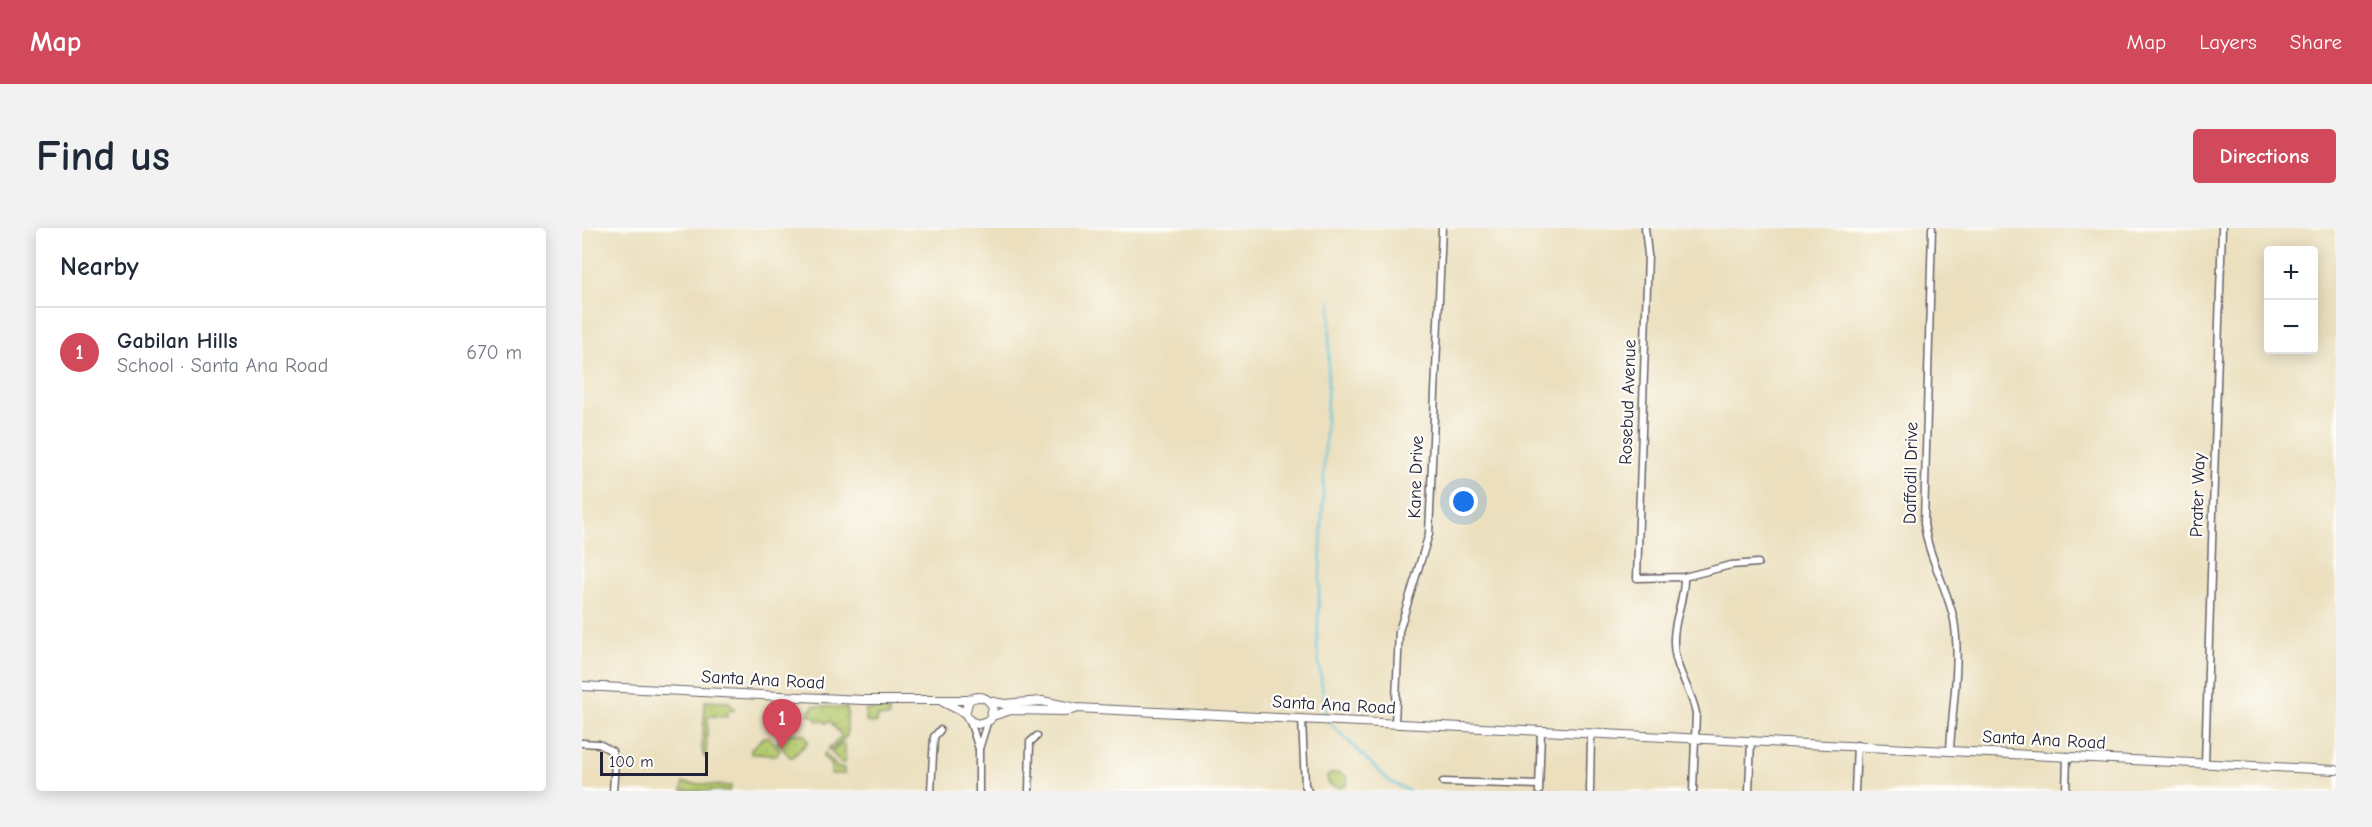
<!DOCTYPE html>
<meta charset="utf-8">
<style>
:root{--surface:#fff;--page:#f2f2f3;--text:#1f2937;--muted:#747a83;--line:#e0e1e3;--accent:#d1495b}
body{margin:0;font-family:"Comic Neue",sans-serif;background:var(--page);color:var(--text)}
.controls{position:absolute;right:18px;top:18px;display:grid;overflow:hidden;border-radius:6px;box-shadow:0 3px 15px #0003}
.controls button{width:54px;height:54px;display:grid;place-items:center;padding:0;border:0;border-bottom:2px solid var(--line);background:var(--surface);color:var(--text);font:30px sans-serif}
.scale{position:absolute;left:18px;bottom:15px;width:108px;box-sizing:border-box;padding-left:6px;border:3px solid #22223b;border-top:0;font-size:16px;line-height:21px;white-space:nowrap;color:#22223b;-webkit-text-stroke:4px #fdfcf7;paint-order:stroke}
.you{position:absolute;left:882px;top:274px;width:21px;height:21px;margin:-15px;border:4px solid #fff;border-radius:50%;background:#1a73e8;box-shadow:0 0 0 9px #1a73e833}
.badge{display:grid;place-items:center;width:39px;height:39px;border-radius:50%;background:var(--accent);color:#fff;font-size:20px;font-weight:700}
.pin{position:absolute;translate:-50% -50px;filter:drop-shadow(0 2px 3px #0008)}
.pin::after{content:'';position:absolute;top:32px;width:21px;height:18px;background:inherit;clip-path:polygon(0 0,100% 0,50% 100%)}
.list{margin:0;padding:0;list-style:none}
h2{display:flex;justify-content:space-between;align-items:center;height:78px;margin:0;padding:0 24px;font-size:26px}
h2 small{font-size:20px;font-weight:400;color:var(--muted)}
.list li{display:grid;grid-template-columns:39px 1fr auto;gap:18px;align-items:center;box-sizing:border-box;height:90px;padding:0 24px;border-top:2px solid var(--line)}
.list b{display:block;font-size:22px;white-space:nowrap}
.list p{margin:0;font-size:20px;white-space:nowrap;color:var(--muted)}
.list em{font-size:20px;font-style:normal;color:var(--muted)}
.map{position:relative;flex:none;width:1754px;height:563px;overflow:hidden;border-radius:6px}
header{display:flex;align-items:center;gap:36px;box-sizing:border-box;height:84px;padding:0 30px;background:var(--accent);color:#fff}
header strong{font-size:28px}
nav{display:flex;gap:33px;margin-inline-start:auto;font-size:21px}
.intro{display:flex;align-items:center;justify-content:space-between;box-sizing:border-box;height:144px;padding:0 36px}
h1{margin:0;font-size:42px}
.button{padding:15px 27px;border-radius:6px;background:var(--accent);color:#fff;font-size:21px;font-weight:700}
main{display:flex;gap:36px;padding:0 36px}
aside{flex:1;background:var(--surface);border-radius:6px;box-shadow:0 3px 15px #0003}
.map>svg:first-child{display:block}
</style>
<header>
<strong>Map</strong>
<nav><a>Map</a><a>Layers</a><a>Share</a></nav>
</header>
<div class="intro"><h1>Find us</h1><a class="button">Directions</a></div>
<main>
<aside>
<h2>Nearby<small></small></h2>
<ul class="list">
<li><span class="badge">1</span><div><b>Gabilan Hills</b><p>School · Santa Ana Road</p></div><em>670 m</em></li>
</ul>
</aside>
<div class="map">
<svg width="1754" height="563" viewBox="0 0 1754 563">
<defs>
<pattern id="green-dots" width="8" height="8" patternUnits="userSpaceOnUse" patternTransform="scale(1.5)"><rect width="8" height="8" fill="#b5c96c"/><path d="M2 2h.1M6 6h.1" fill="none" stroke="#9bac5e" stroke-width="1.8" stroke-linecap="round"/></pattern>
</defs>
<rect width="100%" height="100%" fill="#fdfcf7"/>
<filter id="ink" filterUnits="userSpaceOnUse"><feTurbulence type="fractalNoise" baseFrequency=".0167" numOctaves="2"/><feDisplacementMap in="SourceGraphic" scale="12" xChannelSelector="R" yChannelSelector="G"/><feConvolveMatrix kernelMatrix="1 2 1 2 8 2 1 2 1" color-interpolation-filters="sRGB"/></filter>
<filter id="wash" filterUnits="userSpaceOnUse"><feTurbulence type="fractalNoise" baseFrequency=".008" numOctaves="4" result="noise"/><feDisplacementMap in="SourceGraphic" scale="24" xChannelSelector="R" yChannelSelector="G"/><feGaussianBlur stdDeviation="1.35" result="paint"/><feColorMatrix in="noise" values="0 0 0 0 0 0 0 0 0 0 0 0 0 0 0 0 0 1.4 0 .05"/><feComposite in="paint" operator="in"/></filter>
<g filter="url(#wash)">
<rect width="100%" height="100%" fill="#ebdfbd"/>
<g fill="url(#green-dots)" stroke="#6c7654" stroke-width="1.5">
<path d="M123,473L147,474L153,482L146,483L145,489L126,488L124,529H122L120,522Z"/>
<path d="M231,478L265,480V508L249,523L246,521L260,508L248,493L244,495L242,493H234V490L226,486Z"/>
<path d="M284,481L307,482V489H295V495L284,494Z"/>
<path d="M206,505L223,506L226,514L211,529H208L195,514Z"/>
<path d="M182,509H187L198,522L195,527L169,526V521Z"/>
<path d="M260,516H263V535H259L251,526V522Z"/>
<path d="M243,525L256,540H262V546H249L250,538L241,528Z"/>
<path d="M751,545H759L765,549V557L757,560L746,556L745,548Z"/>
<path d="M101,555L149,558L148,563H100Z"/>
</g>
<g fill="none" stroke-linecap="round" stroke-linejoin="round">
<g stroke="#5fc3dd" stroke-width="2">
<path d="M744,491L735,419L749,72"/>
<path d="M748,495L807,553L827,563"/>
</g>
</g>
</g>
<g filter="url(#ink)">
<g fill="none" stroke-linecap="round" stroke-linejoin="round">
<defs>
<g id="minor">
<path d="M1063,0L1066,27L1055,350L1102,349L1149,337L1176,335"/>
<path d="M1350,0L1342,295C1346,329 1365,359 1372,392C1379,434 1370,480 1368,522"/>
<path d="M1102,349C1103,373 1091,391 1092,414C1092,441 1109,460 1114,485L1111,563"/>
<path d="M720,491L723,557L726,563"/>
<path d="M388,493L397,521"/>
<path d="M813,495L817,403L847,306L860,0"/>
<path d="M0,515L17,516L30,523L33,535L31,563"/>
<path d="M1623,536L1640,0"/>
<path d="M861,554L957,557"/>
<path d="M349,563L352,509L358,502"/>
<path d="M397,563V521L405,495"/>
<path d="M447,563L448,514L455,508"/>
<path d="M957,563L959,503"/>
<path d="M1008,563L1009,506"/>
<path d="M1167,563L1169,512"/>
<path d="M1273,563L1275,517"/>
<path d="M1484,563L1485,528"/>
</g>
<g id="tertiary">
<path d="M0,458L280,472H387"/>
<path d="M407,473L422,476L460,473L494,480L1754,542"/>
<path d="M361,474L383,485L388,493L396,496L408,492L411,479C406,469 397,466 387,472L383,485"/>
<path d="M410,488L429,482L483,483L493,481"/>
</g>
</defs>
<use href="#minor" stroke="#686468" stroke-width="9"/>
<use href="#tertiary" stroke="#686468" stroke-width="10"/>
<use href="#minor" stroke="#fff" stroke-width="6"/>
<use href="#tertiary" stroke="#fff" stroke-width="8"/>
</g>
</g>
<g text-anchor="middle" dominant-baseline="central" stroke-width="4.5" stroke-linejoin="round" paint-order="stroke">
<g font-size="18" fill="#22223b" stroke="#fdfcf7">
<text transform="translate(1046 174) rotate(-88)">Rosebud Avenue</text>
<text transform="translate(1329 245) rotate(-89)">Daffodil Drive</text>
<text transform="translate(834 249) rotate(-88)">Kane Drive</text>
<text transform="translate(1616 267) rotate(-88)">Prater Way</text>
<text transform="translate(181 452) rotate(3)">Santa Ana Road</text>
<text transform="translate(752 477) rotate(3)">Santa Ana Road</text>
<text transform="translate(1462 512) rotate(3)">Santa Ana Road</text>
</g>
</g>
</svg>
<div class="controls">
<button>+</button>
<button>−</button>
</div>
<div class="scale">100 m</div>
<div class="you"></div>
<div class="pin badge" style="left:200px;top:521px">1</div>
</div>
</main>
